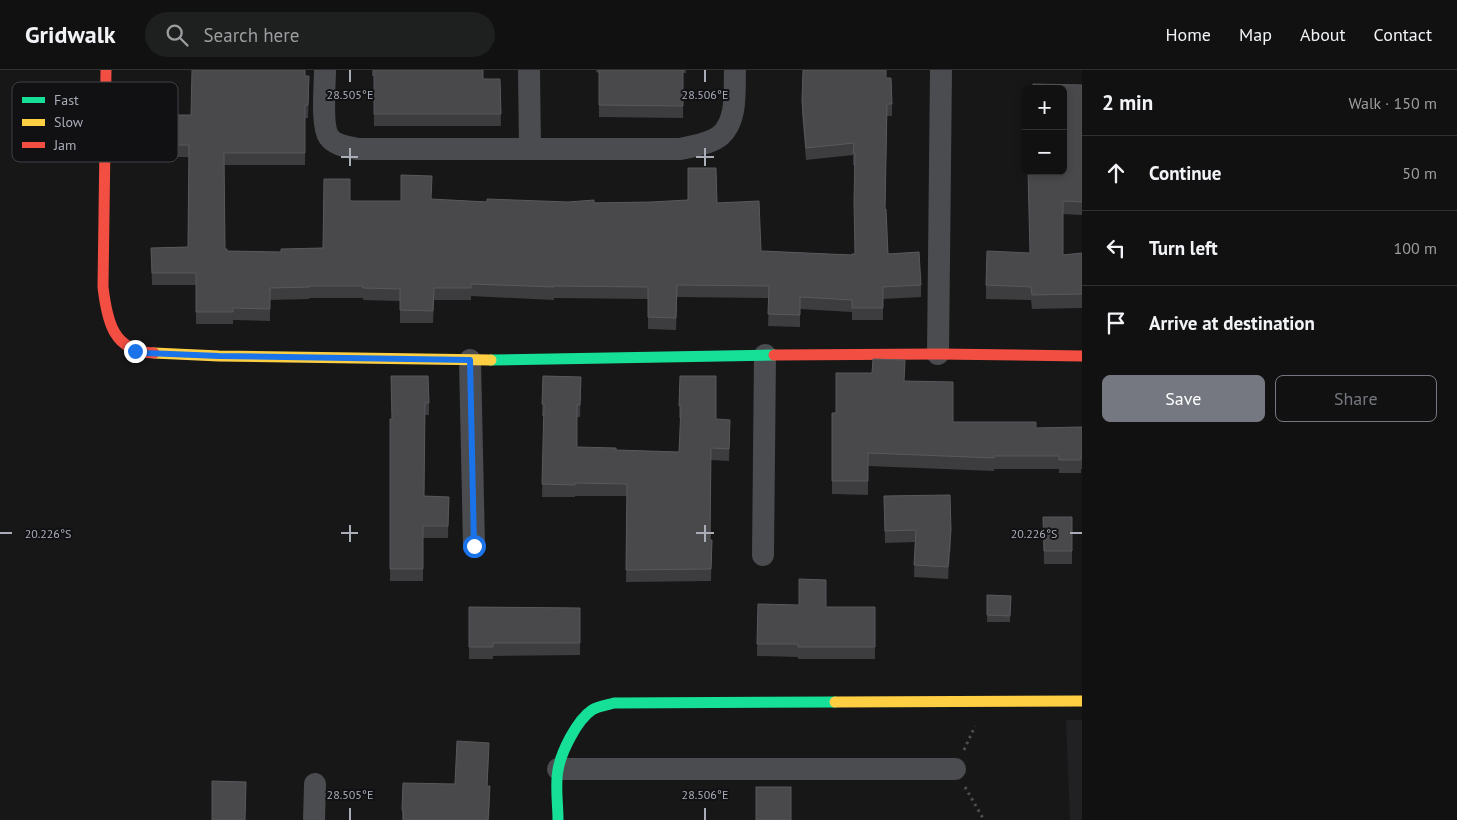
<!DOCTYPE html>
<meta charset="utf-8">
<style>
:root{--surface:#111;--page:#1e1f1f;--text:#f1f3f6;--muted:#9c9d9f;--line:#303131;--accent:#757880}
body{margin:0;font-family:"PT Sans",sans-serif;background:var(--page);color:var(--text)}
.controls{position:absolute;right:15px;top:15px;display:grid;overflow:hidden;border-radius:8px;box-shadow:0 2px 8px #0003}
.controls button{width:45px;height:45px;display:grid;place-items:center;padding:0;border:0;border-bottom:1px solid var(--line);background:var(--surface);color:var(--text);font:25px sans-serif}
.stop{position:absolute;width:15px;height:15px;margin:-11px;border:4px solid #1a73e8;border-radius:50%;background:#fff}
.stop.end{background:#1a73e8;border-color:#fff;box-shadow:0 1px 5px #0008}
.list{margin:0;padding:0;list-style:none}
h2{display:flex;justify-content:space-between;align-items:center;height:65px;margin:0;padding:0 20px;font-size:21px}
h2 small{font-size:16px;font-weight:400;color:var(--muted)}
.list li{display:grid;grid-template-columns:32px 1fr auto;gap:15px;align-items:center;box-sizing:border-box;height:75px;padding:0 20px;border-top:1px solid var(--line)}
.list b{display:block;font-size:19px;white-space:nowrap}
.list em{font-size:16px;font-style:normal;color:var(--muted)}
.actions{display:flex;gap:10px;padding:15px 20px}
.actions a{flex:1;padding:11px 0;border:1px solid var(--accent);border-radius:8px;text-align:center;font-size:18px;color:var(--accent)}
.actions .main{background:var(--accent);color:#fff}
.icon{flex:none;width:28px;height:28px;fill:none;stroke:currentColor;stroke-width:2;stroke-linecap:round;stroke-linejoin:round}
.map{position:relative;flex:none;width:1082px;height:750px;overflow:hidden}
header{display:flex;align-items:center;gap:30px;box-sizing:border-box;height:70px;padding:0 25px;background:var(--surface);border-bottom:1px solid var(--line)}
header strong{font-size:24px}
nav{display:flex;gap:28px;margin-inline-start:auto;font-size:18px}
.search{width:350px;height:45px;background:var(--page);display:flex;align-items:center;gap:12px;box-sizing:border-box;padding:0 18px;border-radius:28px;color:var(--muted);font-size:19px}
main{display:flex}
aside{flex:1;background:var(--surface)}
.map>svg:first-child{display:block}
</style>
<header>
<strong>Gridwalk</strong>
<div class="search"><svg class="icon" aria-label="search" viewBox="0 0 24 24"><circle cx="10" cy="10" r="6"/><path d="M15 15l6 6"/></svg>Search here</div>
<nav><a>Home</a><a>Map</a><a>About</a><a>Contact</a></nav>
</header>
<main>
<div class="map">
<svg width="1082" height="750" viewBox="0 0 1082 750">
<rect width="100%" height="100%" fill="#171717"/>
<path fill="#212123" d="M1066,650H1082V750H1070Z"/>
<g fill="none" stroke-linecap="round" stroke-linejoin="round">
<g stroke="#4d4e52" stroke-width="3" stroke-dasharray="2.5 4" stroke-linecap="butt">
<path d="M964,680L975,656"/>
<path d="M965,717L984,750"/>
</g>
<g stroke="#4b4c50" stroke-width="22">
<path d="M325,0C325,15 321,56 329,67C334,75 349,77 357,79H680C693,76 711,74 721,65C738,49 734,20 735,0"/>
<path d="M529,0L530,79"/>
<path d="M938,284L941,0"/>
<path d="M470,290L474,476"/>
<path d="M763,485L765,285"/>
<path d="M558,699H955"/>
<path d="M314,750L315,714"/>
</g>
<g stroke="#16e098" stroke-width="11">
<path d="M491,290L774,285"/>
<path d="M558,750C558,733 555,716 558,700C561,682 577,650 592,640C598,636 607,635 614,633L835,632"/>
</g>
<g stroke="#ffcf43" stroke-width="11">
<path d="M154,283L219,286L491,290"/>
<path d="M835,632L1082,631"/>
</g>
<g stroke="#f24e42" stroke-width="11">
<path d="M106,0L103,217C107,251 113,282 154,283"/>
<path d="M774,285L938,284L1082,286"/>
</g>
</g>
<g fill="#3d3d3f">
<path d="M372,0H483V9H500L501,56H374V6H372Z"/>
<path d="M596,0H686V3H683V48L599,47V3L596,2Z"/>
<path d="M305,6L309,18L308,48H305V95H224L225,179L227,181L281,182L323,178L350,131H401L431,129L487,132L717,133L761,181L852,185L855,184V95H853V85L806,90L802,43V31L886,8L892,34V46H887L885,139L888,184L921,215V227L883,229V250H852V242L800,239V257L768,256L769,228L677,227L676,260L648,259V229L554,228V230L471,226V230H434L433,253H400V231L363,230V228H309V229L270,230V251L233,250V254H196V215H152L151,178L188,177L189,87H169V45H191Z"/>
<path d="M1082,15V145L1063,144V185L1082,183V238L1032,239L1031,230L986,229V215L1030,183Z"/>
<path d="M391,306L429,333V345H425L424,426L449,427L448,468H423V511H390V349H392Z"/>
<path d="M543,306L581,307L580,347H577V377L616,380L679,382L681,348H679L680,306L716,349L730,362L729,391L711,390L710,470H712L711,511L626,512L627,426H575V427H542L544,346H542Z"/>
<path d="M905,311L953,352L1036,358L1082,357V399H1081V403H1059V399H994V401L868,396V425L832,424V343H836Z"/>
<path d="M884,426L951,472L948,509L914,507L915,472L885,473Z"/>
<path d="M1043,447H1072V494H1044Z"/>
<path d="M987,525L1011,526L1010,552H987Z"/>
<path d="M758,534L826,537H875V589H798V587L757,586Z"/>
<path d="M469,537L580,538V585L493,586V589H469Z"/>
<path d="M489,685L487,716L490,728L489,750H402V740L455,714Z"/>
</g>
<g fill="#29292a">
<path d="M951,460V472L948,509V497Z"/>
<path d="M489,673V685L487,728V716Z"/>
</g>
<g fill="#49494c" stroke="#58595d">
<path d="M192,0H305V6H309L308,35H305V83H224L225,179H227V181L281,182V179L323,178L324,109H350V131H401V105L432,106L431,129L487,132V129L568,132L594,130V133L651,132L688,130V98H716L717,133L759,131L761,181L852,185V184H855L854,131L855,83H853L854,73L806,78L802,31L803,0H886V8H891L892,34H887L885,139H886L888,184L919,182L921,215L883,217V238H852V230L800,227V245L768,244L769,216L677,215L676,248L648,247V217L554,216V217L471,214V218H434L433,241L400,240V219L363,218V216H309V217L270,218V239L233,238V242H196V203H152L151,178L188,177L189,75H169V45H191Z"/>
<path d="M374,0H483V9H500L501,44H374Z"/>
<path d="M599,0H683V36L599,35Z"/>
<path d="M1033,14L1082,15V132L1063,131V185L1082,183V224L1032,225L1031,217L986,215L987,181L1030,183L1028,101H1063V19H1032Z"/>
<path d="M873,289L905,290L904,311L953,312V352H1036V358L1082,357V386H1081V390H1059V386H994V388L868,383V411H832V343H836V303H872Z"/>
<path d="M391,306H428L429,333H425L424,426L449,427L448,456H423V499H390V349H392Z"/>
<path d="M543,306L581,307L580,335H577V377L616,378V380L679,382L681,336H679L680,306H716V349L730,350L729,379L711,378L710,470H712L711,499L626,500L627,414L575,413V415L542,414L544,334H542Z"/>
<path d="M950,425L951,460L948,497L914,495L916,460L885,461L884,426Z"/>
<path d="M1043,447H1072V481H1044Z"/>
<path d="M799,509L826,510V537H875V577H798V574H757L758,534L799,535Z"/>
<path d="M987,525L1011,526L1010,546L987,545Z"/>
<path d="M469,537L580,538V573H493V577H469Z"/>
<path d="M457,671L489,673L487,716H490L488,750H404L403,740H402L403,713L455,714Z"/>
<path d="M212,711L246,712L245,750H212Z"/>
<rect x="756" y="717" width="35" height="33"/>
</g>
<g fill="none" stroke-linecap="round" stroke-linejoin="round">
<path stroke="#1a73e8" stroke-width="6" d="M135,281L146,283L219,286L470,290L474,476"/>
</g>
<path fill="none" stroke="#a8adb8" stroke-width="2" d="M350,0V12M705,0V12M350,78V96M705,78V96M341,87H358M696,87H714M350,455V472M705,455V472M0,463H12M341,463H358M696,463H714M1070,463H1082M350,738V750M705,738V750"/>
<rect x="12" y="12" width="166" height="80" rx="8" fill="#111113" stroke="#3e4045" stroke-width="1"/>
<rect x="22" y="27" width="23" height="6" fill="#16e098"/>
<rect x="22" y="49" width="23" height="7" fill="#ffcf43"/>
<rect x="22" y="72" width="23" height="6" fill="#f24e42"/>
<g font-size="14" fill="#a8adb8">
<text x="54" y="35">Fast</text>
<text x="54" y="57">Slow</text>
<text x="54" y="80">Jam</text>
</g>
<g font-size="12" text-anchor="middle" fill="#a8adb8" stroke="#111113" stroke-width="4" stroke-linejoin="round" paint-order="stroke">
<text x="350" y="29">28.505°E</text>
<text x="705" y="29">28.506°E</text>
<text x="48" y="468">20.226°S</text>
<text x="1034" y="468">20.226°S</text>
<text x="350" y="729">28.505°E</text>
<text x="705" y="729">28.506°E</text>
</g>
</svg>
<div class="controls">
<button>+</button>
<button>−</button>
</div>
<div class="stop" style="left:474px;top:476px"></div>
<div class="stop end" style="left:135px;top:281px"></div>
</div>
<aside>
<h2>2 min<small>Walk · 150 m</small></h2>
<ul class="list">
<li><svg class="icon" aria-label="ahead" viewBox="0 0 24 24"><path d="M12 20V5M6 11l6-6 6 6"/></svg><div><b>Continue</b></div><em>50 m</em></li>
<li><svg class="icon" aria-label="left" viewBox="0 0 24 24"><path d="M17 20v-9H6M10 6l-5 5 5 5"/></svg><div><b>Turn left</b></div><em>100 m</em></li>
<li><svg class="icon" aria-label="arrive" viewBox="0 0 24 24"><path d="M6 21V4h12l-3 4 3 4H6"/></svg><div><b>Arrive at destination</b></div></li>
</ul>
<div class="actions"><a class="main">Save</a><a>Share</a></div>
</aside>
</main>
